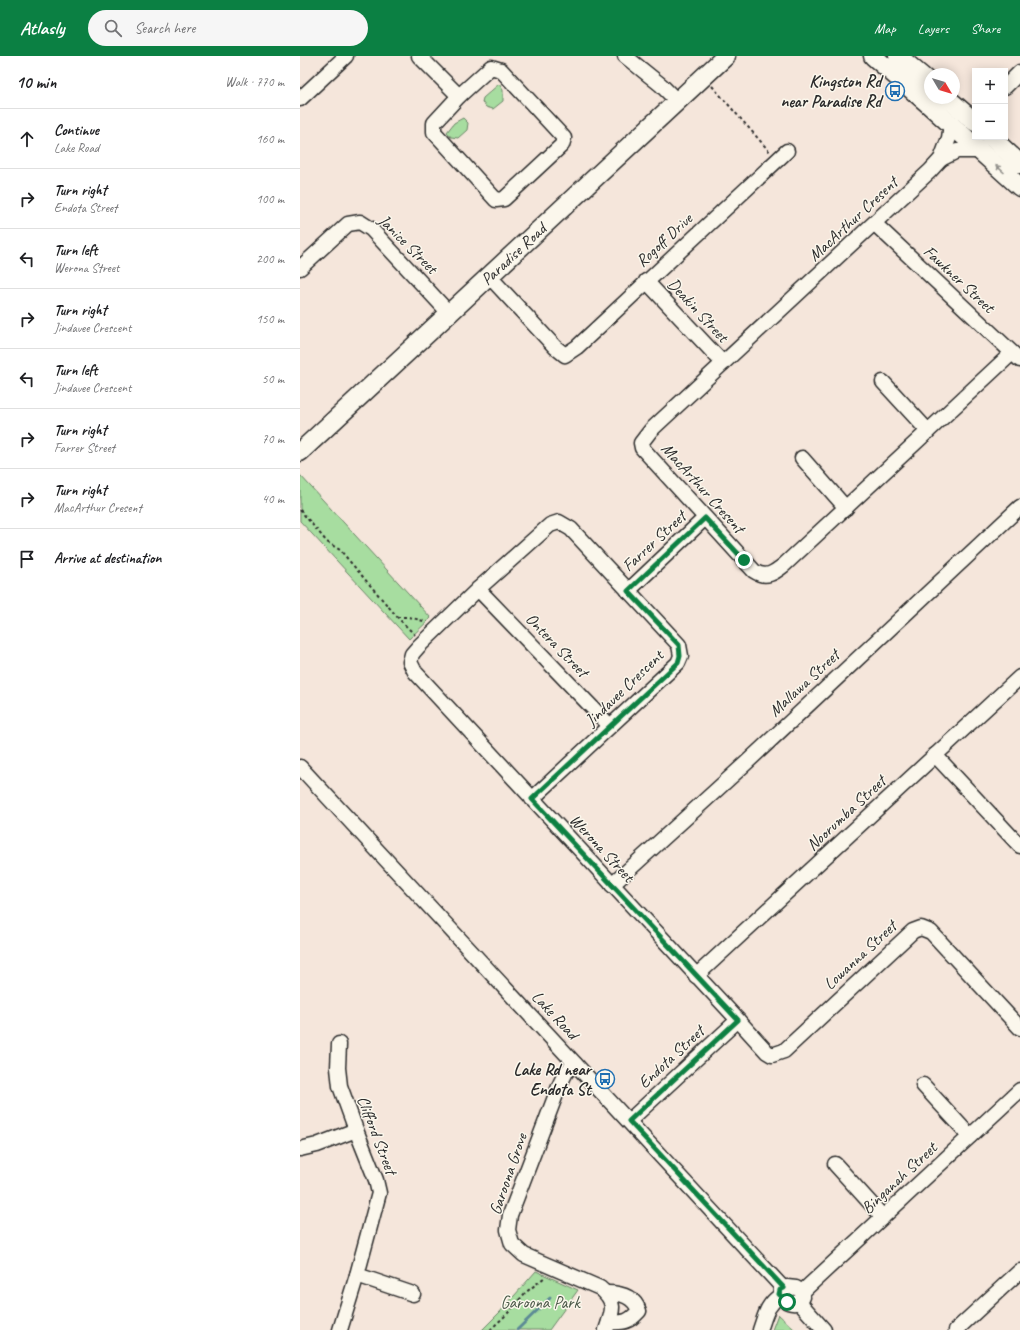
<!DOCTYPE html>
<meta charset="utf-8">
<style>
:root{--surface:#fff;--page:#f6f6f6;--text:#202124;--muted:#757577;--line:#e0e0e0;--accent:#0b8043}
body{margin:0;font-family:Caveat,sans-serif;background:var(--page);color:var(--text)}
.controls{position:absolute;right:12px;top:12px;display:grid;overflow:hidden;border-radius:0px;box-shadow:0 2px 10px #0003}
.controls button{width:36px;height:36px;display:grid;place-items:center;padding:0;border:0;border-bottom:1px solid var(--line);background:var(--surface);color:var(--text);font:20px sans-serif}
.compass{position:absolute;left:624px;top:12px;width:36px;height:36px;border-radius:50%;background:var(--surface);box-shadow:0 2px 10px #0003;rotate:128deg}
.stop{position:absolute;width:12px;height:12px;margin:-9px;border:3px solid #0b8043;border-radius:50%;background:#fff}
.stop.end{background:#0b8043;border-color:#fff;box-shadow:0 1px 4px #0008}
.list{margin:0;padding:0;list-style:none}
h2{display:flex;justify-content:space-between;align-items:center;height:52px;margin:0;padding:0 16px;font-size:17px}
h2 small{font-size:13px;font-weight:400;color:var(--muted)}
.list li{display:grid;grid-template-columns:26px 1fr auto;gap:12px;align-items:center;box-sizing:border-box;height:60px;padding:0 16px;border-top:1px solid var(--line)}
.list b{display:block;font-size:15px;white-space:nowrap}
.list p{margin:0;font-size:13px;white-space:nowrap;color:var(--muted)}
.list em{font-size:13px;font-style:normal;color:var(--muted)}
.icon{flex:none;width:22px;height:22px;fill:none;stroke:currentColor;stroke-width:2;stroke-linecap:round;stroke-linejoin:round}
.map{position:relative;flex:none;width:720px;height:1274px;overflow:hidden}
header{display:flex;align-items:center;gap:24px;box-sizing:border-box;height:56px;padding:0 20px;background:var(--accent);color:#fff}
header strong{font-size:19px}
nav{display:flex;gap:22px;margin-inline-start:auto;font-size:14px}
.search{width:280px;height:36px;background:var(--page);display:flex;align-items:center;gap:10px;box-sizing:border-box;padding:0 14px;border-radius:22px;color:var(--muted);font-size:15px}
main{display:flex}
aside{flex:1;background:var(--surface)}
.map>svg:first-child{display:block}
</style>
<header>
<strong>Atlasly</strong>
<div class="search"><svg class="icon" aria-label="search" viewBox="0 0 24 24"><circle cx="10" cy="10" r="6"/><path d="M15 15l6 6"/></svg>Search here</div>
<nav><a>Map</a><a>Layers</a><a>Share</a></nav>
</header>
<main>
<aside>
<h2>10 min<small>Walk · 770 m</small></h2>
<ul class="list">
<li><svg class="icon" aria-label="ahead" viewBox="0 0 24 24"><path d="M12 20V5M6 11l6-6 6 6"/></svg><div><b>Continue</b><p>Lake Road</p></div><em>160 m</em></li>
<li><svg class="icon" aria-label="right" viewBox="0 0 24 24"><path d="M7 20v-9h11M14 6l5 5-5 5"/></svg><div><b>Turn right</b><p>Endota Street</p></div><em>100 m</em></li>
<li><svg class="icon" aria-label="left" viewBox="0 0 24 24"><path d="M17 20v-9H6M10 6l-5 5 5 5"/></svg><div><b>Turn left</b><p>Werona Street</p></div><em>200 m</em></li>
<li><svg class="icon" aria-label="right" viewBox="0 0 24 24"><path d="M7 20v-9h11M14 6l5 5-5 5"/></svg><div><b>Turn right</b><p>Jindavee Crescent</p></div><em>150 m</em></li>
<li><svg class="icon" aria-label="left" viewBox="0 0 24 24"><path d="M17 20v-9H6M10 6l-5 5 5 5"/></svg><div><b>Turn left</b><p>Jindavee Crescent</p></div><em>50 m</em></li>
<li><svg class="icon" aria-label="right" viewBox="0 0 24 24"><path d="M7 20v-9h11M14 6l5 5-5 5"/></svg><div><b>Turn right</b><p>Farrer Street</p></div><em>70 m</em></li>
<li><svg class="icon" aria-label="right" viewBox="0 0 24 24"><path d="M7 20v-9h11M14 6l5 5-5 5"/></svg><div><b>Turn right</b><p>MacArthur Cresent</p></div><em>40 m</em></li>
<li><svg class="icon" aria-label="arrive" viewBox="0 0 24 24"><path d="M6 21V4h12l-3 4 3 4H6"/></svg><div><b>Arrive at destination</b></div></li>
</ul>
</aside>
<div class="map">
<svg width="720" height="1274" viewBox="0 0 720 1274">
<rect width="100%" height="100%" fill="#f5e6db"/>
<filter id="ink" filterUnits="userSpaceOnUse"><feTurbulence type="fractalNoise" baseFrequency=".025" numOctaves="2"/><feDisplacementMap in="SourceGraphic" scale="8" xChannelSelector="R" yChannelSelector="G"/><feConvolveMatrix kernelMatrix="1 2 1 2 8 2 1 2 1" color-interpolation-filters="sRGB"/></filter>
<g filter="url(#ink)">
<g fill="#a7dda0" stroke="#698466">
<path d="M199,28L203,34V45L193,53L186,51L182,46L183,42Z"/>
<path d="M163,62L168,67L167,74L158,82L151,81L147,76L154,67Z"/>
<path d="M0,419L131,562L109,583L0,465Z"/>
<path d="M236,1215L278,1234L249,1274H182L200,1256Z"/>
<path d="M478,1258L495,1274H472Z"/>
</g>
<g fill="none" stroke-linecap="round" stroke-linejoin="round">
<path stroke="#5c8a95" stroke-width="3" d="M217,1274L250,1242"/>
<defs>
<g id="minor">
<path d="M119,0L159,40"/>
<path d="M325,0L361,29L377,45"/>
<path d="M191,11L201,14L264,82L262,89L204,143L196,144L134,76V67L159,40Z"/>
<path d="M705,31L720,16"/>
<path d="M0,43L46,0"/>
<path d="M651,68L649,82L641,103L630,115L351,374L341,387L342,392L454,515C466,523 474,517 484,509L712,297"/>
<path d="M641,103L657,95H681L680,90"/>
<path d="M575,168L720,304"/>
<path d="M0,212L48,168L60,166L71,173L149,257"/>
<path d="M189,220L255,291L265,299L277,291L487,95"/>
<path d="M346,225L423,307"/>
<path d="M583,326L628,375"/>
<path d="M502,402L546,452"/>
<path d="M178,533L310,670"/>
<path d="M328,535L405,462"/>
<path d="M635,699L720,790"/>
<path d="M0,711L483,1232"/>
<path d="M232,743L378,607L381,600L379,589L271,473L259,466L250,469L178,533L119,590L112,598L110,606L115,616L438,964L467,996L472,999L484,995L613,875L621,872L631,876L720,972"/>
<path d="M312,829L445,708L720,451"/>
<path d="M396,920L720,621"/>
<path d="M39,988L38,1012L40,1030L56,1074L76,1124L79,1137L57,1219L40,1274"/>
<path d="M275,1008L266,1016L260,1028L210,1159L208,1174L212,1188L224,1199L300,1232C317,1246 313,1255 306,1274"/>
<path d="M623,1029L670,1080"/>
<path d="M329,1065L438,964"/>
<path d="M0,1093L17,1089L56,1074"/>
<path d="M535,1108L583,1161"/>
<path d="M57,1219L113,1238"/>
<path d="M487,1231L496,1232L501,1235L503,1241L500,1246C492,1249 485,1246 480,1239L481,1233Z"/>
<path d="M502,1236L720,1034"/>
<path d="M307,1237C321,1237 334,1240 339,1255C329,1266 324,1267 309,1266"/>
<path d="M499,1246L524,1274"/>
<path d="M460,1274C465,1260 467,1248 480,1240"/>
<path d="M656,1274L720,1215"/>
</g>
<g id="major">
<path d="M573,0L626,46L720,131"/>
<path d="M598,0L630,27"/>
<path d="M647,42L675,66"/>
<path d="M691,81L720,108"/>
<path id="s1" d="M0,396L426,0"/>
</g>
</defs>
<use href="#minor" stroke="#2b2b2b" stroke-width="17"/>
<use href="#major" stroke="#2b2b2b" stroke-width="21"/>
<g stroke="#2b2b2b" stroke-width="2" stroke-dasharray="3 3" stroke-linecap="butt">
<path d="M412,30L470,96"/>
<path d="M0,454L27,486L40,494L99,563L115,579"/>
<path d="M97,561H109L127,566"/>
<path d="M190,1274L207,1258L225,1237L245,1221"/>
</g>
<use href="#minor" stroke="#fbf7ec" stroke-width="14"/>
<use href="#major" stroke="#fbf7ec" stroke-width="18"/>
</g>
<defs><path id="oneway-solid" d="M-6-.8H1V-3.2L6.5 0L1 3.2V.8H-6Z"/></defs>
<use fill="#93918c" href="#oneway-solid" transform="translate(700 113) rotate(-138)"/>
</g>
<g fill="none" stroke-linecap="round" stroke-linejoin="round" filter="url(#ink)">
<path stroke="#0b8043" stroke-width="5" d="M444,504L405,462L328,535L379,589L380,600L378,607L232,743L438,964L329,1065L484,1232L480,1234L479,1238L487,1246"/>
</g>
<defs>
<symbol id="bus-ring" viewBox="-11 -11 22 22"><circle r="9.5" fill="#fbf7ec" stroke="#1f6fb2" stroke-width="1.5"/><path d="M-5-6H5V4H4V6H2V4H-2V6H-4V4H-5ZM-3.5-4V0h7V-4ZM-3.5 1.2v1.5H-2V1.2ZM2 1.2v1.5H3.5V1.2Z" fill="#1f6fb2"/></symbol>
</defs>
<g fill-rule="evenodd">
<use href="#bus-ring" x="584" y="24" width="22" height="22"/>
<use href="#bus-ring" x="294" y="1012" width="22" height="22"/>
</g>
<g text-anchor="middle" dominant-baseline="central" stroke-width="3" stroke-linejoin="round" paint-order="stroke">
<g font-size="17" font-weight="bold" fill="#2b2b2b" stroke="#fbf7ec" text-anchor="end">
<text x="581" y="25">Kingston Rd<tspan x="581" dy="20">near Paradise Rd</tspan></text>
<text x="291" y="1013">Lake Rd near<tspan x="291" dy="20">Endota St</tspan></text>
</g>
<g font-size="17" fill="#2b2b2b" stroke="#fbf7ec">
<text transform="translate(553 163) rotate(-43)">MacArthur Cresent</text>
<text transform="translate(364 184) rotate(-43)">Rogoff Drive</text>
<text transform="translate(108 188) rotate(45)">Janice Street</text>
<text stroke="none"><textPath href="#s1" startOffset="291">Paradise Road</textPath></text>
<text transform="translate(659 223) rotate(43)">Fawkner Street</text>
<text transform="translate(398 254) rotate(47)">Deakin Street</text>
<text transform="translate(403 432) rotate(48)">MacArthur Cresent</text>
<text transform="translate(354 485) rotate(-43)">Farrer Street</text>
<text transform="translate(257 589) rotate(46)">Ontera Street</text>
<text transform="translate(504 627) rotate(-43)">Mallawa Street</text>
<text transform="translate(324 632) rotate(-44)">Jindavee Crescent</text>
<text transform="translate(546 757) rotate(-43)">Noorumba Street</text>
<text transform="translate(302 792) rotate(47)">Werona Street</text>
<text transform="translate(560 899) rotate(-43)">Lowanna Street</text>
<text transform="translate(255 959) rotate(47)">Lake Road</text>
<text transform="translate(371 1001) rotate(-43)">Endota Street</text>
<text transform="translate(77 1079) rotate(69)">Clifford Street</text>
<text transform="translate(208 1118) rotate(-71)">Garoona Grove</text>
<text transform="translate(599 1122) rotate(-43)">Binganah Street</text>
</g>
<g font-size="17" fill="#4a5848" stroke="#fbf7ec">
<text x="240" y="1246">Garoona Park</text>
</g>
</g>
</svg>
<div class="controls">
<button>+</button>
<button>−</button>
</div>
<svg class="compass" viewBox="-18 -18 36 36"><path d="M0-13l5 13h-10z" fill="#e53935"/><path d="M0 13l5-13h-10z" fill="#757577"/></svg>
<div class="stop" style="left:487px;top:1246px"></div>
<div class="stop end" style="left:444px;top:504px"></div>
</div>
</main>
